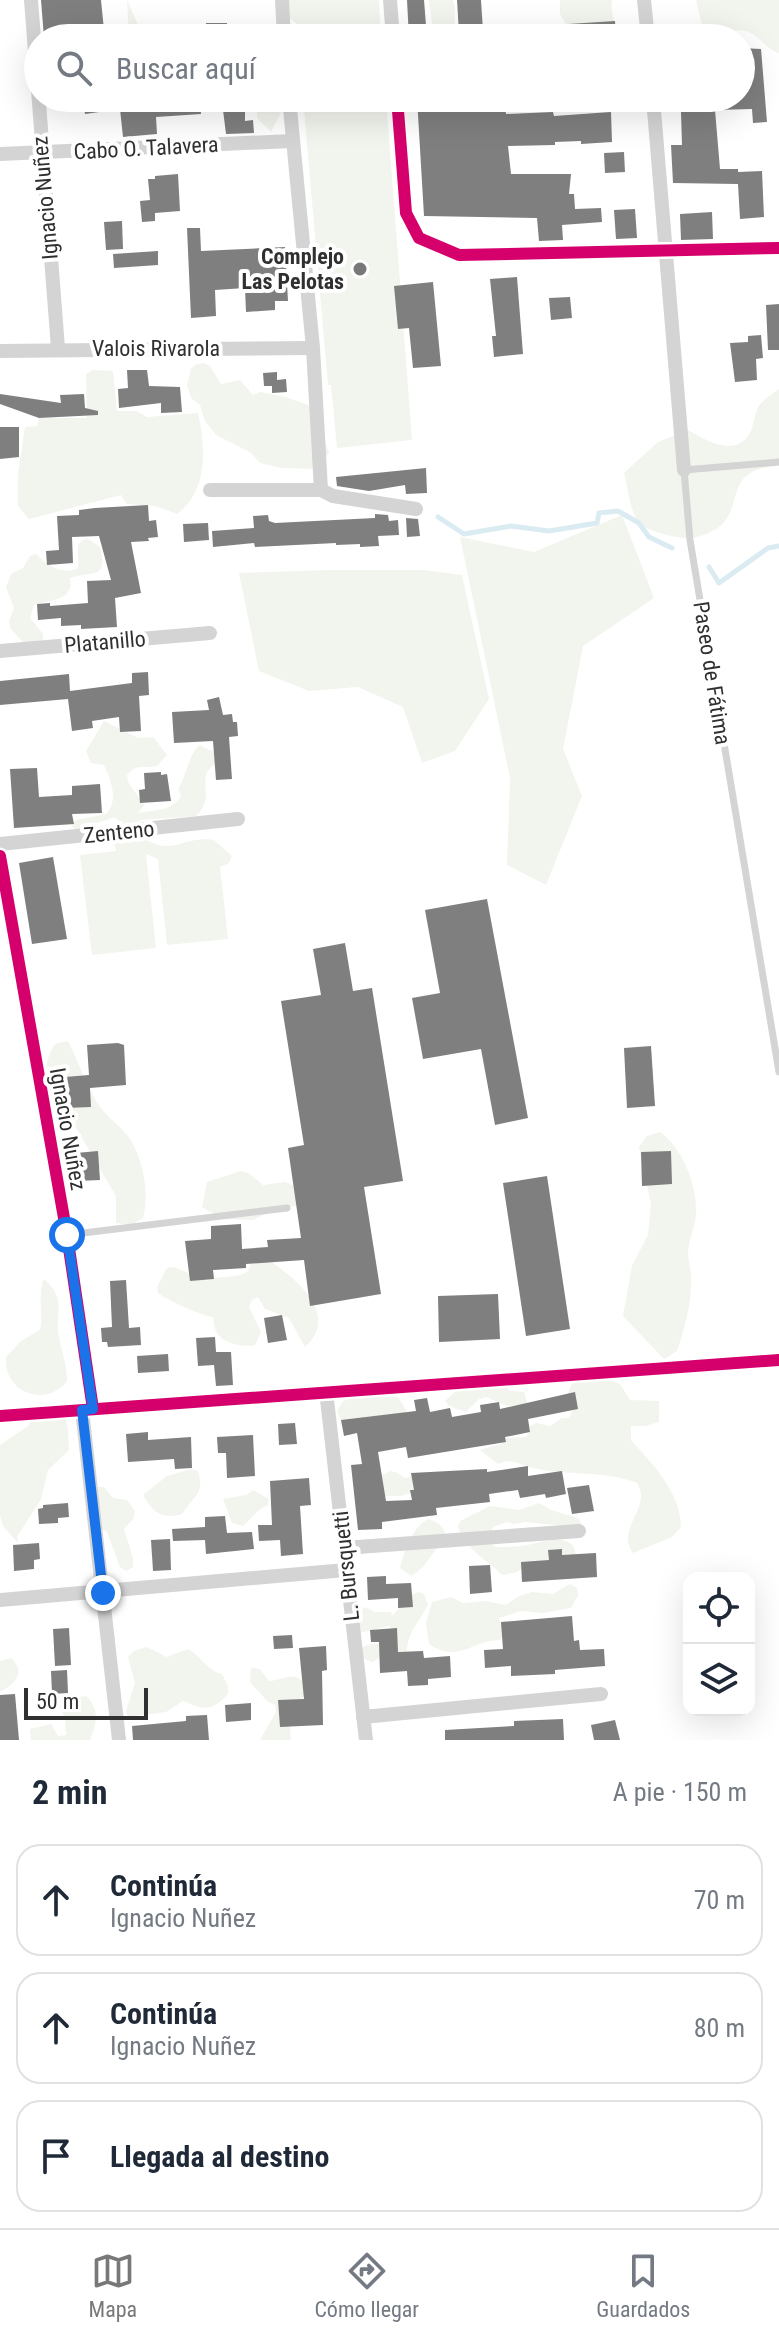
<!DOCTYPE html>
<html lang="es">
<meta charset="utf-8">
<style>
:root{--surface:#fff;--page:#f2f2f3;--text:#1f2937;--muted:#747a83;--line:#e0e1e3;--accent:#787878}
body{margin:0;font-family:"Roboto Condensed",sans-serif;background:var(--page);color:var(--text)}
.controls{position:absolute;right:24px;bottom:24px;display:grid;overflow:hidden;border-radius:16px;box-shadow:0 8px 32px #0002}
.controls button{width:72px;height:72px;display:grid;place-items:center;padding:0;border:0;border-bottom:2px solid var(--line);background:var(--surface);color:var(--text);font:40px sans-serif}
.scale{position:absolute;left:24px;bottom:20px;width:124px;box-sizing:border-box;padding-left:8px;border:4px solid #303030;border-top:0;font-size:22px;line-height:28px;white-space:nowrap;color:#303030;-webkit-text-stroke:6px #fff;paint-order:stroke}
.stop{position:absolute;width:24px;height:24px;margin:-18px;border:6px solid #1a73e8;border-radius:50%;background:#fff}
.stop.end{background:#1a73e8;border-color:#fff;box-shadow:0 2px 8px #0008}
.list{margin:0;padding:0;list-style:none}
h2{display:flex;justify-content:space-between;align-items:center;height:104px;margin:0;padding:0 32px;font-size:34px}
h2 small{font-size:26px;font-weight:400;color:var(--muted)}
.list li{display:grid;grid-template-columns:52px 1fr auto;gap:24px;align-items:center;box-sizing:border-box;height:112px;margin:0 16px 16px;padding:0 16px;border:2px solid var(--line);border-radius:24px}
.list b{display:block;font-size:30px;white-space:nowrap}
.list p{margin:0;font-size:26px;white-space:nowrap;color:var(--muted)}
.list em{font-size:26px;font-style:normal;color:var(--muted)}
.icon{flex:none;width:44px;height:44px;fill:none;stroke:currentColor;stroke-width:2;stroke-linecap:round;stroke-linejoin:round}
.map{position:relative;flex:none;width:779px;height:1740px;overflow:hidden}
.search{position:absolute;background:var(--surface);box-shadow:0 8px 32px #0002;left:24px;right:24px;top:24px;height:88px;display:flex;align-items:center;gap:20px;box-sizing:border-box;padding:0 28px;border-radius:44px;color:var(--muted);font-size:30px}
.sheet{height:488px;background:var(--surface)}
nav{display:flex;justify-content:space-around;align-items:center;box-sizing:border-box;height:112px;border-top:2px solid var(--line);background:var(--surface);font-size:22px;color:var(--muted)}
nav a{display:grid;justify-items:center;gap:4px}
nav .on{color:var(--accent)}
.map>svg:first-child{display:block}
</style>
<div class="map">
<svg width="779" height="1740" viewBox="0 0 779 1740">
<rect width="100%" height="100%" fill="#fff"/>
<g fill="#f2f5ed">
<path d="M127,0L140,29L158,24L169,38H129Z"/>
<path d="M277,0H379L381,38H298L296,23L284,14Z"/>
<path d="M429,0H453L455,8L454,38H434Z"/>
<path d="M560,0H612C610,13 618,25 614,38L570,31L560,14Z"/>
<path d="M696,0H779V53C767,49 761,39 751,33C740,27 723,33 710,32L701,22Z"/>
<path d="M258,98H278L281,113L271,132L257,118Z"/>
<path d="M303,98H386L412,440L337,448L331,385H328Z"/>
<path d="M203,363L210,366L221,384L240,380L253,395L260,392L286,397L313,407L329,453L316,469L281,468L260,463L250,452L216,435L205,421L200,405L191,398L187,385L191,369L195,365Z"/>
<path d="M93,370L113,371L117,411H136L147,417L198,413C206,448 208,491 177,514L155,506L127,504L121,495L29,519L18,506V474L25,427L37,426L39,418H87L86,374Z"/>
<path d="M779,389V466C722,469 746,504 719,527C712,532 698,538 690,538C678,539 644,531 638,521C629,509 628,487 624,473L658,442L688,430C707,441 737,459 751,431C754,423 754,414 759,406C764,399 772,394 779,389Z"/>
<path d="M622,515L654,598L583,646L563,749L582,796L546,885L507,865L510,778L460,537L534,552Z"/>
<path d="M88,539L100,547C109,580 92,571 70,578C75,600 50,600 34,605L30,618L43,634V642L25,644L10,628L9,621L14,608L6,587L11,574L23,568L30,556L36,554C47,565 63,576 78,568V546L82,540Z"/>
<path d="M330,570H424L462,575L489,699L455,751L422,763L403,707L358,687L309,691L259,671L239,573Z"/>
<path d="M104,721L138,738L153,737L167,755L157,766C145,769 135,763 127,775L128,782L144,805L138,813C154,810 173,811 181,796L178,789C187,775 188,757 199,745L218,754V762C192,776 218,796 196,816L141,820L137,827L138,834C172,860 181,835 214,840L232,856L229,863L220,867L228,939L167,945L158,859L146,854L156,948L92,955L80,855L116,851L114,842L120,822L115,817L76,830L71,825L76,820L106,814C119,801 111,780 104,765L91,763L86,751Z"/>
<path d="M68,1041C78,1061 86,1084 97,1103C105,1115 118,1124 127,1135C143,1156 150,1193 143,1218L131,1225L116,1223V1196L71,1119L73,1103C49,1083 37,1074 55,1044Z"/>
<path d="M660,1132C681,1147 696,1182 696,1209C697,1223 689,1237 688,1252C688,1260 691,1269 691,1277C692,1302 685,1327 677,1351L664,1359L623,1316L632,1266L648,1235L651,1204L639,1147L647,1136Z"/>
<path d="M241,1171L248,1173L263,1185L285,1182L298,1187L302,1203L296,1206L280,1207L253,1220L224,1219L202,1207L207,1182Z"/>
<path d="M259,1254C287,1271 344,1312 305,1347L289,1318L265,1309L258,1297L252,1300L249,1307L261,1332L255,1345C244,1348 221,1343 216,1331C214,1327 214,1322 213,1317C205,1317 165,1299 158,1293L157,1287L167,1268L174,1267L207,1281C221,1274 235,1280 248,1271L253,1259Z"/>
<path d="M44,1279C68,1300 54,1313 59,1337C62,1353 67,1365 67,1381C45,1409 3,1392 6,1357L21,1341L40,1330C44,1314 37,1294 44,1279Z"/>
<path d="M601,1377L620,1384L630,1400L659,1401V1422L645,1426H631V1440C653,1465 680,1491 681,1527L672,1537L633,1553C618,1533 641,1515 641,1496C641,1491 639,1487 637,1483C604,1470 567,1476 533,1468C519,1465 511,1457 498,1464L480,1450L501,1444L505,1438L526,1437L530,1432V1426L536,1423L550,1426L562,1418H569L575,1405L568,1393L572,1383L578,1379Z"/>
<path d="M501,1384L511,1391L524,1392L527,1403L525,1405L507,1406L486,1397L479,1399L466,1412L449,1406L445,1401L456,1391Z"/>
<path d="M364,1394L398,1397L407,1412L348,1422L341,1420L337,1411L343,1401Z"/>
<path d="M46,1404H53C70,1413 68,1433 69,1450L48,1470L41,1499L17,1537L18,1543L3,1526L0,1515V1445L28,1426L39,1407Z"/>
<path d="M191,1469L198,1471C205,1495 194,1495 182,1514C161,1520 153,1512 143,1495L167,1476Z"/>
<path d="M391,1471L398,1473L404,1478L418,1475L417,1491L401,1496H385L380,1476Z"/>
<path d="M97,1487H104L113,1498L127,1500L135,1511L134,1518L124,1529L133,1558V1567L126,1571L120,1567L107,1532L101,1529Z"/>
<path d="M253,1490L269,1499L268,1505L259,1510L243,1526L232,1523L223,1499L246,1495Z"/>
<path d="M539,1503L551,1510L578,1518L582,1524L575,1527L525,1522L513,1524L507,1522L493,1527L490,1541L495,1547C504,1547 513,1547 522,1546C538,1544 575,1528 576,1557L540,1563L534,1560L517,1572L502,1575C486,1559 467,1551 458,1527L460,1521L490,1506L519,1510Z"/>
<path d="M428,1519C438,1521 445,1528 446,1538C433,1550 426,1568 411,1576L400,1568C405,1549 411,1529 428,1519Z"/>
<path d="M570,1584L577,1588L578,1595L571,1608L543,1613L521,1611L499,1618L504,1634L500,1640C473,1640 458,1664 429,1644L426,1623L432,1602L451,1597L463,1603L485,1601L506,1605L519,1596L532,1592L553,1594Z"/>
<path d="M418,1592L424,1594L428,1605C420,1620 407,1634 407,1651L392,1652L372,1662L362,1658L360,1649L367,1645L382,1643L394,1630L389,1626L360,1633L354,1618L365,1607L375,1612H391L392,1616L411,1595Z"/>
<path d="M147,1647L167,1657L188,1649C200,1655 208,1672 222,1674L228,1686V1694C211,1712 205,1710 183,1701L166,1712L128,1717L126,1711L135,1683L128,1657L134,1651Z"/>
<path d="M11,1658C27,1673 14,1684 0,1692V1661Z"/>
<path d="M251,1668L260,1669L269,1681C277,1681 289,1675 296,1677C317,1685 297,1707 289,1716L291,1740H260L276,1712L275,1705L268,1702L250,1682Z"/>
<path d="M86,1696C100,1709 97,1724 90,1740H31L30,1729L51,1724L58,1736L66,1735L65,1719L60,1706L64,1700Z"/>
</g>
<g fill="none" stroke-linecap="round" stroke-linejoin="round">
<g stroke="#daebf2" stroke-width="5">
<path d="M438,517L464,534L511,526L549,531L597,523L599,513L618,511L639,523L649,537L672,548"/>
<path d="M709,567L719,583L768,548L779,546"/>
</g>
</g>
<g fill="#7f7f7f">
<path d="M41,0H101L104,30L74,33V38H44Z"/>
<path d="M407,0H424L427,38H409Z"/>
<path d="M457,0H481L483,31L459,33Z"/>
<path d="M615,21L616,38H554L553,25Z"/>
<rect x="206" y="23" width="21" height="15"/>
<path d="M741,48L761,49L767,122L753,123L752,109L715,110L720,169H738V172L762,171L764,217L740,219L738,184L673,183L671,145H682L681,112H670L668,98H741Z"/>
<path d="M83,98H141L142,103L175,98H200L201,114L156,117L157,134L123,137L120,109L85,114Z"/>
<path d="M417,98H504L506,114L553,112L554,116L611,112L612,142L581,144V141L555,142V145L508,146L511,174H571L569,194H574L575,209L601,208L602,222L562,225L563,240L539,241L537,218L424,216Z"/>
<path d="M245,109V121L253,120L254,133L226,134L223,110Z"/>
<path d="M624,152L625,172L605,173L604,153Z"/>
<path d="M178,174L180,211L155,213V221L142,222L140,201L150,200L148,179H155V176Z"/>
<path d="M635,209L637,238L616,239L614,210Z"/>
<path d="M712,212L713,239L681,240L680,214Z"/>
<path d="M122,221L123,249L106,250L104,222Z"/>
<path d="M187,228H200L201,251L285,247L288,301H275V310L246,312L245,288L215,290L216,316L191,318Z"/>
<path d="M158,251V265L114,268L113,254Z"/>
<path d="M517,277L523,354L494,357L492,336H496L490,279Z"/>
<path d="M433,282L441,366L413,368L409,328L398,329L394,286Z"/>
<path d="M570,297L572,318L551,320L549,298Z"/>
<path d="M779,304V350H768L766,305Z"/>
<path d="M761,335L763,358L756,359L757,380L735,382L730,343L748,342V336Z"/>
<path d="M127,370H147L149,386L180,387L182,412L161,413V403L119,408L118,389L128,388Z"/>
<path d="M277,372V380L286,379L287,392L272,393V386H264L263,373Z"/>
<path d="M0,394L61,403L60,395L84,394L85,408L98,411V415L39,418L0,404Z"/>
<path d="M0,427H19V457L0,459Z"/>
<path d="M426,468L427,493L406,494L405,485L369,491L337,486L336,477Z"/>
<path d="M148,505L149,521L156,520L158,537L148,538L149,541L131,542L141,593L115,598L117,627L81,629V625L61,626V618L38,620L37,604L50,603V606L88,603L87,581L111,580L99,536L72,537L73,563L47,565L46,551L59,550L57,516L79,515V510L95,508Z"/>
<path d="M375,514L388,515L389,521L398,520L399,535L378,536L379,546L360,547V544L336,545V543L255,547L254,543L213,547L212,531L254,528L253,516L268,515L269,521L275,523L375,518Z"/>
<path d="M406,518L418,519L420,536L407,537Z"/>
<path d="M208,523L209,540L184,542L183,524Z"/>
<path d="M148,672L149,695L139,696L141,731L120,732L119,717L92,721L93,728L72,731L68,699L0,705V681L69,674L70,691L132,683V673Z"/>
<path d="M219,697L223,715L232,714L233,722H237L238,736L229,737L232,779L216,780L213,741L174,743L172,712L209,710L207,700Z"/>
<path d="M37,768L39,797L72,795V786L100,784L102,813L72,814L74,824L14,828L10,769Z"/>
<path d="M161,772V775L167,774L171,801L140,803L139,790L145,789L144,773Z"/>
<path d="M53,857L67,939L32,944L19,863Z"/>
<path d="M487,899L528,1118L495,1125L481,1049L423,1059L412,998L440,993L425,910Z"/>
<path d="M345,943L353,991L372,988L403,1181L364,1187L381,1294L310,1306L304,1260L246,1264V1268L213,1270L214,1279L190,1281L185,1241L211,1239V1226L241,1224L242,1249L268,1247L267,1240L301,1238L288,1148L304,1145L281,1001L321,995L313,949Z"/>
<path d="M118,1043L124,1045L126,1085L90,1088L91,1107L65,1108V1095H58V1082H65V1077L89,1075L87,1045Z"/>
<path d="M651,1046L655,1106L627,1108L624,1048Z"/>
<path d="M98,1151L100,1180L77,1181L76,1153Z"/>
<path d="M671,1151L672,1184L642,1186L641,1152Z"/>
<path d="M547,1176L570,1329L526,1336L503,1183Z"/>
<path d="M126,1280L129,1328L140,1327L141,1345L108,1347L107,1342H102L101,1328L112,1327L110,1281Z"/>
<path d="M498,1294L500,1339L439,1342L438,1296Z"/>
<path d="M282,1315L287,1340L268,1343L264,1318Z"/>
<path d="M215,1337L216,1352H231L233,1385L216,1386L214,1365L198,1366L196,1338Z"/>
<path d="M168,1354L169,1371L138,1373L137,1356Z"/>
<path d="M575,1392L578,1409L528,1419L530,1432L505,1437L506,1442L408,1458L406,1447L378,1452L386,1501L412,1500L410,1490H414L411,1473L487,1469V1472L528,1466V1476L562,1471L566,1494L546,1498L545,1494L520,1498L518,1490L489,1494L490,1502L436,1508L437,1515L382,1522V1529L358,1530L351,1465L362,1464L357,1433L344,1436L341,1420L416,1411L414,1400L427,1398L430,1412L450,1408L452,1417L481,1412L480,1405L499,1402L500,1409Z"/>
<path d="M295,1423L297,1444L279,1445L278,1424Z"/>
<path d="M148,1432V1440L191,1437L192,1468L175,1469L174,1459L128,1462L126,1434Z"/>
<path d="M253,1435L255,1476L227,1478L226,1453H218L217,1437Z"/>
<path d="M309,1478L311,1505L300,1506L303,1554L281,1556L280,1540L259,1541L258,1525H272L270,1481Z"/>
<path d="M589,1485L594,1511L572,1514L567,1488Z"/>
<path d="M68,1503L69,1517L58,1518V1523L39,1524L38,1509L43,1508V1505Z"/>
<path d="M225,1516L227,1533L252,1532L254,1549L206,1554L205,1540L173,1541L172,1529L205,1527V1517Z"/>
<path d="M170,1539L171,1570L153,1571L151,1540Z"/>
<path d="M39,1543L40,1559L34,1560V1569L14,1571L13,1545Z"/>
<path d="M562,1549V1555L596,1553L597,1577L522,1582L521,1562L549,1560L548,1550Z"/>
<path d="M490,1565L492,1592L470,1594L469,1566Z"/>
<path d="M386,1576V1584L411,1583L413,1607L398,1608V1598L368,1600L367,1577Z"/>
<path d="M572,1616L574,1641L579,1640L580,1650L604,1649L605,1666L555,1670V1674L511,1676V1666L485,1668L484,1650L503,1649L501,1622Z"/>
<path d="M69,1628L71,1665L55,1666L53,1629Z"/>
<path d="M397,1628L398,1652L423,1651L424,1658L450,1656L451,1677L428,1679V1685L408,1686L407,1671L380,1673L379,1642H371L370,1630Z"/>
<path d="M292,1635L293,1648L274,1649L273,1636Z"/>
<path d="M326,1646L327,1670L322,1671L323,1725L280,1727L278,1700L304,1699L299,1648Z"/>
<path d="M67,1670L68,1693L52,1694L51,1671Z"/>
<path d="M15,1694L19,1740H0V1695Z"/>
<path d="M251,1703V1720L226,1722L225,1705Z"/>
<path d="M207,1715L209,1740H133L132,1726L186,1721V1716Z"/>
<path d="M563,1719L564,1740H445V1730L514,1726V1721Z"/>
<path d="M615,1720L620,1740H594L591,1725Z"/>
</g>
<g fill="none" stroke-linecap="round" stroke-linejoin="round">
<g stroke="#d4d4d4" stroke-width="7">
<path d="M779,462L684,470L690,540L779,1072"/>
<path d="M67,1235L287,1208"/>
</g>
<g stroke="#d4d4d4" stroke-width="14">
<path d="M31,0L58,348"/>
<path d="M282,0L284,38"/>
<path d="M390,0L393,38"/>
<path d="M644,0L648,38"/>
<path d="M289,98L313,348L321,490"/>
<path d="M397,98L406,213L419,238L459,255L779,248"/>
<path d="M653,98L684,470"/>
<path d="M0,154L292,141"/>
<path d="M0,351L313,348"/>
<path d="M210,490H321L333,496L416,509"/>
<path d="M0,651L210,633"/>
<path d="M0,844L238,819"/>
<path d="M0,856L67,1235L93,1409"/>
<path d="M326,1391L366,1740"/>
<path d="M82,1410L119,1740"/>
<path d="M0,1416L779,1360"/>
<path d="M344,1548L579,1531"/>
<path d="M0,1600L346,1570"/>
<path d="M363,1717L601,1694"/>
</g>
<defs>
<g id="cycleway">
<path d="M397,98L406,213L419,238L459,255L779,248"/>
<path d="M0,856L67,1235L93,1409"/>
<path d="M0,1416L779,1360"/>
</g>
</defs>
<use href="#cycleway" stroke="#fff" stroke-width="17"/>
<use href="#cycleway" stroke="#d6006c" stroke-width="12"/>
</g>
<g fill="none" stroke-linecap="round" stroke-linejoin="round">
<path stroke="#1a73e8" stroke-width="10" d="M67,1235L93,1409L82,1410L103,1593"/>
</g>
<circle fill="#787878" stroke="#fff" stroke-width="3" cx="360" cy="269" r="8"/>
<g text-anchor="middle" dominant-baseline="central" stroke-width="8" stroke-linejoin="round" paint-order="stroke">
<g font-size="22" fill="#303030" stroke="#fff">
<text transform="translate(146 148) rotate(-3)">Cabo O. Talavera</text>
<text transform="translate(45 198) rotate(-95)">Ignacio Nuñez</text>
<text x="156" y="348">Valois Rivarola</text>
<text transform="translate(105 642) rotate(-5)">Platanillo</text>
<text transform="translate(712 673) rotate(81)">Paseo de Fátima</text>
<text transform="translate(119 832) rotate(-6)">Zenteno</text>
<text transform="translate(68 1129) rotate(80)">Ignacio Nuñez</text>
<text transform="translate(346 1566) rotate(-96)">L. Bursquetti</text>
</g>
<g font-size="22" font-weight="bold" fill="#303030" stroke="#fff" text-anchor="end">
<text x="344" y="256">Complejo<tspan x="344" dy="25">Las Pelotas</tspan></text>
</g>
</g>
</svg>
<div class="controls">
<button><svg class="icon" aria-label="locate" viewBox="0 0 24 24"><circle cx="12" cy="12" r="6"/><path d="M12 2v4M12 18v4M2 12h4M18 12h4"/></svg></button>
<button><svg class="icon" aria-label="layers" viewBox="0 0 24 24"><path d="M12 4l9 5-9 5-9-5zM3 14l9 5 9-5"/></svg></button>
</div>
<div class="scale">50 m</div>
<div class="stop" style="left:67px;top:1235px"></div>
<div class="stop end" style="left:103px;top:1593px"></div>
<div class="search"><svg class="icon" aria-label="search" viewBox="0 0 24 24"><circle cx="10" cy="10" r="6"/><path d="M15 15l6 6"/></svg>Buscar aquí</div>
</div>
<section class="sheet">
<h2>2 min<small>A pie · 150 m</small></h2>
<ul class="list">
<li><svg class="icon" aria-label="ahead" viewBox="0 0 24 24"><path d="M12 20V5M6 11l6-6 6 6"/></svg><div><b>Continúa</b><p>Ignacio Nuñez</p></div><em>70 m</em></li>
<li><svg class="icon" aria-label="ahead" viewBox="0 0 24 24"><path d="M12 20V5M6 11l6-6 6 6"/></svg><div><b>Continúa</b><p>Ignacio Nuñez</p></div><em>80 m</em></li>
<li><svg class="icon" aria-label="arrive" viewBox="0 0 24 24"><path d="M6 21V4h12l-3 4 3 4H6"/></svg><div><b>Llegada al destino</b></div></li>
</ul>
</section>
<nav>
<a class="on"><svg class="icon" aria-label="map" viewBox="0 0 24 24"><path d="M3 6l6-2 6 2 6-2v14l-6 2-6-2-6 2zM9 4v14M15 6v14"/></svg>Mapa</a>
<a><svg class="icon" aria-label="directions" viewBox="0 0 24 24"><path d="M12 3l9 9-9 9-9-9zM9 14v-3h6M13 9l2 2-2 2"/></svg>Cómo llegar</a>
<a><svg class="icon" aria-label="saved" viewBox="0 0 24 24"><path d="M7 4h10v16l-5-4-5 4z"/></svg>Guardados</a>
</nav>
